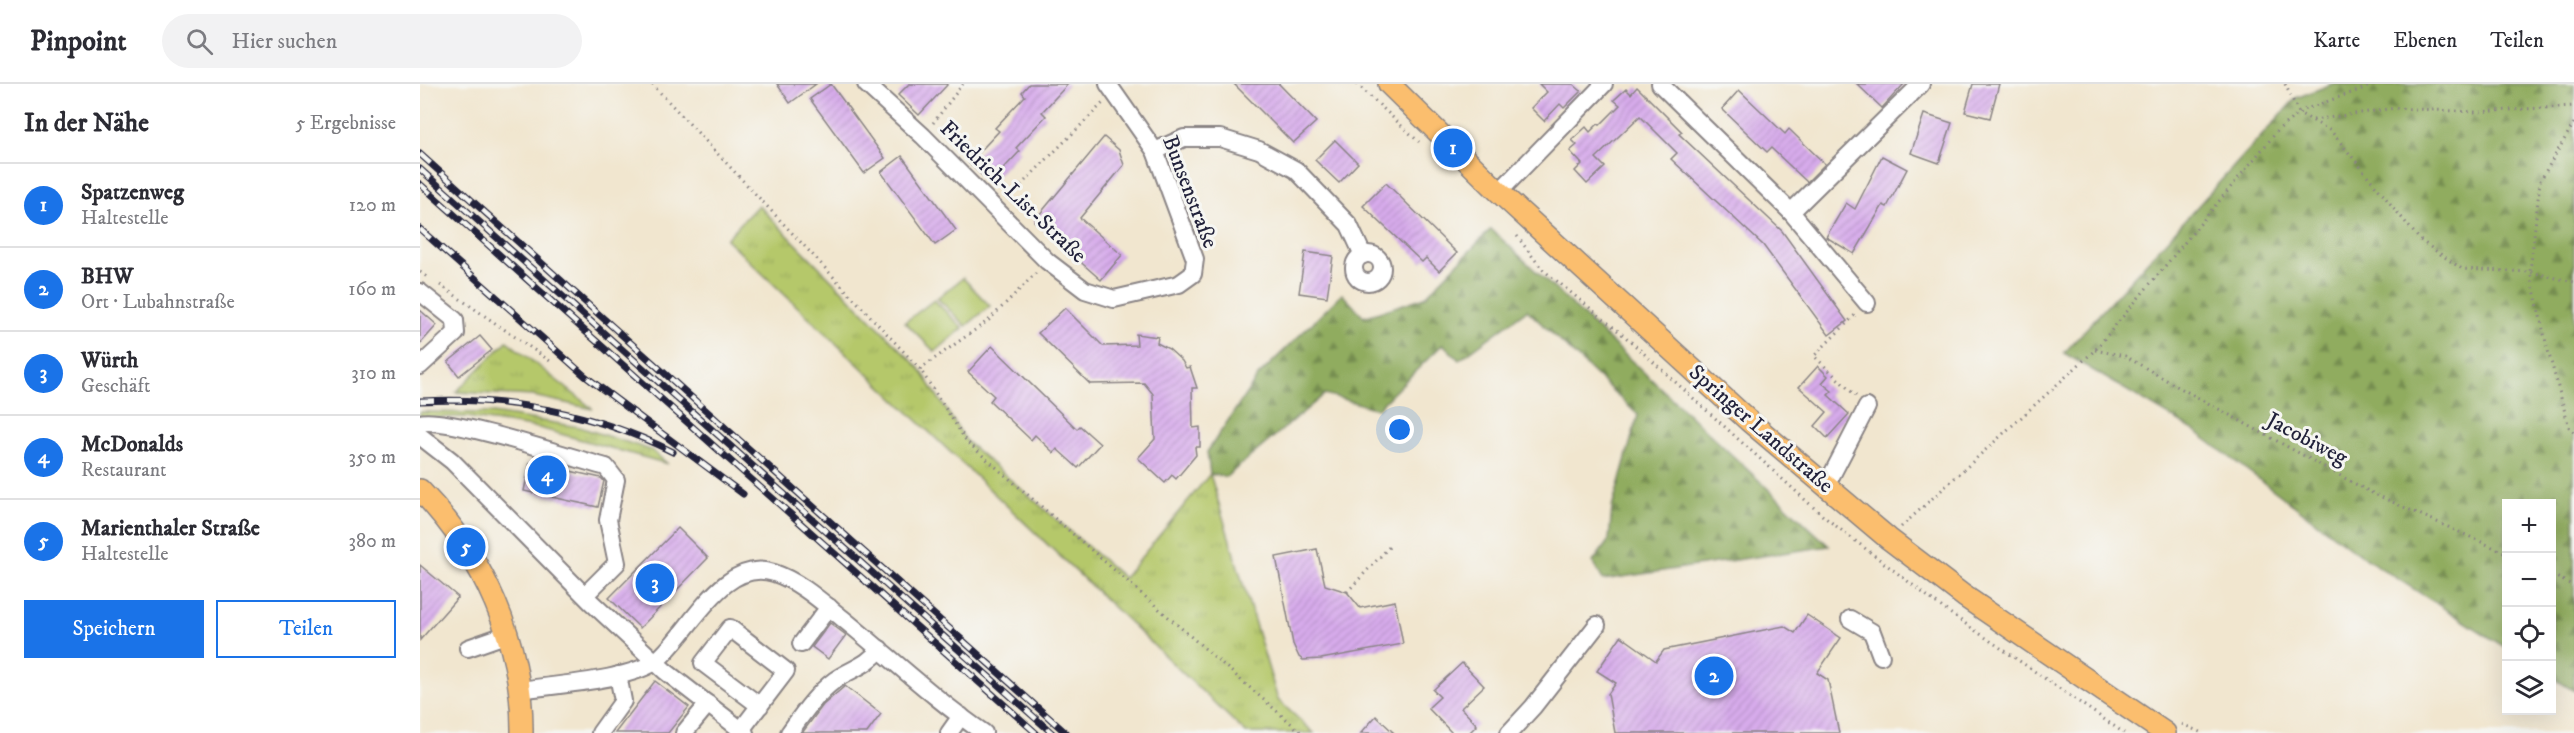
<!DOCTYPE html>
<html lang="de">
<meta charset="utf-8">
<style>
:root{--surface:#fff;--page:#f2f2f3;--text:#2b2b33;--muted:#7c7c81;--line:#e1e1e2;--accent:#1a73e8}
body{margin:0;font-family:"IM FELL DW Pica",serif;background:var(--page);color:var(--text)}
.controls{position:absolute;right:18px;bottom:18px;display:grid;overflow:hidden;border-radius:0px;box-shadow:0 6px 24px #0002}
.controls button{width:54px;height:54px;display:grid;place-items:center;padding:0;border:0;border-bottom:2px solid var(--line);background:var(--surface);color:var(--text);font:30px sans-serif}
.you{position:absolute;left:980px;top:346px;width:21px;height:21px;margin:-15px;border:4px solid #fff;border-radius:50%;background:#1a73e8;box-shadow:0 0 0 9px #1a73e833}
.badge{display:grid;place-items:center;width:39px;height:39px;border-radius:50%;background:var(--accent);color:#fff;font-size:20px;font-weight:700}
.pin{position:absolute;translate:-50% -50%;border:3px solid #fff;box-shadow:0 2px 6px #0006}
.list{margin:0;padding:0;list-style:none}
h2{display:flex;justify-content:space-between;align-items:center;height:78px;margin:0;padding:0 24px;font-size:26px}
h2 small{font-size:20px;font-weight:400;color:var(--muted)}
.list li{display:grid;grid-template-columns:39px 1fr auto;gap:18px;align-items:center;box-sizing:border-box;height:84px;padding:0 24px;border-top:2px solid var(--line)}
.list b{display:block;font-size:22px;white-space:nowrap}
.list p{margin:0;font-size:20px;white-space:nowrap;color:var(--muted)}
.list em{font-size:20px;font-style:normal;color:var(--muted)}
.actions{display:flex;gap:12px;padding:18px 24px}
.actions a{flex:1;padding:14px 0;border:2px solid var(--accent);border-radius:0px;text-align:center;font-size:21px;color:var(--accent)}
.actions .main{background:var(--accent);color:#fff}
.icon{flex:none;width:33px;height:33px;fill:none;stroke:currentColor;stroke-width:2;stroke-linecap:round;stroke-linejoin:round}
.map{position:relative;flex:none;width:2154px;height:649px;overflow:hidden}
header{display:flex;align-items:center;gap:36px;box-sizing:border-box;height:84px;padding:0 30px;background:var(--surface);border-bottom:2px solid var(--line)}
header strong{font-size:28px}
nav{display:flex;gap:33px;margin-inline-start:auto;font-size:21px}
.search{width:420px;height:54px;background:var(--page);display:flex;align-items:center;gap:15px;box-sizing:border-box;padding:0 21px;border-radius:33px;color:var(--muted);font-size:22px}
main{display:flex}
aside{flex:1;background:var(--surface)}
.map>svg:first-child{display:block}
</style>
<header>
<strong>Pinpoint</strong>
<div class="search"><svg class="icon" aria-label="search" viewBox="0 0 24 24"><circle cx="10" cy="10" r="6"/><path d="M15 15l6 6"/></svg>Hier suchen</div>
<nav><a>Karte</a><a>Ebenen</a><a>Teilen</a></nav>
</header>
<main>
<aside>
<h2>In der Nähe<small>5 Ergebnisse</small></h2>
<ul class="list">
<li><span class="badge">1</span><div><b>Spatzenweg</b><p>Haltestelle</p></div><em>120 m</em></li>
<li><span class="badge">2</span><div><b>BHW</b><p>Ort · Lubahnstraße</p></div><em>160 m</em></li>
<li><span class="badge">3</span><div><b>Würth</b><p>Geschäft</p></div><em>310 m</em></li>
<li><span class="badge">4</span><div><b>McDonalds</b><p>Restaurant</p></div><em>350 m</em></li>
<li><span class="badge">5</span><div><b>Marienthaler Straße</b><p>Haltestelle</p></div><em>380 m</em></li>
</ul>
<div class="actions"><a class="main">Speichern</a><a>Teilen</a></div>
</aside>
<div class="map">
<svg width="2154" height="649" viewBox="0 0 2154 649">
<defs>
<pattern id="grass-tufts" width="24" height="20" patternUnits="userSpaceOnUse" patternTransform="scale(1.5)"><rect width="24" height="20" fill="#b5c86b"/><path d="M3 7l-1-3M5 7V3M7 7l1-3M15 17l-1-3M17 17v-4M19 17l1-3" fill="none" stroke="#9bac5e"/></pattern>
<pattern id="forest-firs" width="22" height="20" patternUnits="userSpaceOnUse" patternTransform="scale(1.5)"><rect width="22" height="20" fill="#90ac5f"/><path d="M5 1l3.5 6h-7zM16 11l3.5 6h-7z" fill="#758c50"/></pattern>
<pattern id="building-hatch" width="6" height="6" patternUnits="userSpaceOnUse" patternTransform="scale(1.5)"><rect width="6" height="6" fill="#d7abeb"/><path d="M-1 1l2-2M0 6l6-6M5 7l2-2" fill="none" stroke="#b893ca"/></pattern>
</defs>
<rect width="100%" height="100%" fill="#f6f6f2"/>
<filter id="ink" filterUnits="userSpaceOnUse"><feTurbulence type="fractalNoise" baseFrequency=".0167" numOctaves="2"/><feDisplacementMap in="SourceGraphic" scale="12" xChannelSelector="R" yChannelSelector="G"/><feConvolveMatrix kernelMatrix="1 2 1 2 8 2 1 2 1" color-interpolation-filters="sRGB"/></filter>
<filter id="wash" filterUnits="userSpaceOnUse"><feTurbulence type="fractalNoise" baseFrequency=".008" numOctaves="4" result="noise"/><feDisplacementMap in="SourceGraphic" scale="24" xChannelSelector="R" yChannelSelector="G"/><feGaussianBlur stdDeviation="1.35" result="paint"/><feColorMatrix in="noise" values="0 0 0 0 0 0 0 0 0 0 0 0 0 0 0 0 0 1.4 0 .05"/><feComposite in="paint" operator="in"/></filter>
<g filter="url(#wash)">
<rect width="100%" height="100%" fill="#f1e6cf"/>
<g fill="url(#grass-tufts)" stroke="#6c7553" stroke-width="1.5">
<path d="M338,121L500,285L547,358L704,494L790,390L858,616L894,649H826L306,155Z"/>
<path d="M87,257L173,325L113,312L36,308Z"/>
<path d="M0,328L73,329L159,343L231,366L248,380L119,344L46,333L0,334Z"/>
</g>
<g fill="url(#forest-firs)" stroke="#59674d" stroke-width="1.5">
<path d="M1912,0H2154V607L2132,593V420H2086V564L1937,469L1775,347L1644,269L1876,14Z"/>
<path d="M1071,145L1409,462L1183,496L1173,478L1189,456L1192,424L1218,331L1107,226L1039,276L1023,260L957,325L905,310L806,393L790,390L787,368L838,292L922,210L944,233L1005,213Z"/>
</g>
<g fill="#b5c86b" stroke="#6c7553" stroke-width="1.5">
<path d="M543,194L570,222L546,242L517,214Z"/>
<path d="M514,216L543,244L515,268L485,238Z"/>
</g>
<g id="blocks">
<g fill="url(#building-hatch)">
<path d="M357,0H396L370,19Z"/>
<path d="M411,0L465,74L444,89L390,15Z"/>
<path d="M489,0H528L499,31L478,11Z"/>
<path d="M609,0H648L622,28L626,32L596,64L600,67L570,99L549,79L579,47L575,44L605,12L602,8Z"/>
<path d="M814,0H859L896,38L873,59Z"/>
<path d="M1119,0H1153L1161,7L1144,24L1140,20L1124,37L1111,24L1127,8Z"/>
<path d="M1437,0H1484L1462,24Z"/>
<path d="M1553,0H1579L1570,34L1545,28Z"/>
<path d="M1217,3L1262,48L1259,50L1362,147L1427,237L1409,251L1343,161L1251,75L1257,69L1220,32L1176,74L1185,83L1167,100L1155,87L1162,80L1150,67L1157,61L1152,56L1166,43L1170,48L1178,40L1180,41L1200,21L1194,16L1206,5L1211,10Z"/>
<path d="M1319,6L1365,50L1369,45L1405,80L1387,98L1351,64L1347,68L1302,25Z"/>
<path d="M1504,30L1532,39L1519,79L1491,69Z"/>
<path d="M684,53L699,66L704,81L660,134L702,171L681,196L614,137Z"/>
<path d="M915,56L938,79L919,99L895,76Z"/>
<path d="M482,72L536,146L515,161L461,88Z"/>
<path d="M1462,72L1487,85L1467,123L1463,121L1434,170L1406,153L1426,119L1435,125Z"/>
<path d="M966,99L1037,169L1019,187L1006,174L1002,178L943,122Z"/>
<path d="M885,168L913,172L907,213L879,209Z"/>
<path d="M645,224L683,262L717,261L716,250L738,253L737,259L749,265L762,277L766,284L770,283L777,304H772L773,344L780,343V363H775L776,371L756,395L752,391L745,399L718,374L735,355L733,310L724,299L670,300L618,249Z"/>
<path d="M0,226L17,241L0,260Z"/>
<path d="M60,252L72,266L39,292L28,278Z"/>
<path d="M572,262L657,345L660,342L680,360L658,384L637,365L634,369L615,351L611,356L570,317L574,312L548,288Z"/>
<path d="M1398,282L1408,292L1402,299L1412,307L1408,311L1429,330L1407,354L1395,342L1407,328L1379,303Z"/>
<path d="M110,378L181,394L184,397L178,423L104,407Z"/>
<path d="M258,444L288,474L220,544L189,514Z"/>
<path d="M897,465L905,501L927,508L940,524L975,517L983,560L901,575L883,576L879,573L873,560L856,473Z"/>
<path d="M0,481L38,513L0,556Z"/>
<path d="M1387,531L1421,554L1397,589L1408,596L1419,649H1195L1188,610L1196,599L1177,587L1201,552L1236,577L1244,566L1364,542L1375,549Z"/>
<path d="M410,539L426,551L408,575L392,563Z"/>
<path d="M1042,579L1064,602L1041,624L1057,641L1049,649H1032L1008,624L1020,613L1013,606Z"/>
<path d="M235,597L269,623L248,649H195Z"/>
<path d="M425,602L461,630L447,649H382L403,621Z"/>
<path d="M956,632L974,649H941Z"/>
</g>
</g>
</g>
<g filter="url(#ink)">
<use href="#blocks" fill-opacity="0" stroke="#8a8485" stroke-width="1.5"/>
<g fill="none" stroke-linecap="round" stroke-linejoin="round">
<defs>
<g id="minor">
<path d="M446,0L503,52L627,177L665,206L694,215L759,200L773,190L775,175L735,67L688,0"/>
<path d="M1240,0L1371,128L1501,0"/>
<path d="M735,67L764,54H800L839,66L876,86L929,141L943,171"/>
<path d="M1079,108L1184,0"/>
<path d="M1371,128L1447,219"/>
<circle cx="948" cy="184" r="14"/>
<path d="M0,208L35,236L36,249L0,282"/>
<path d="M0,339C26,332 153,374 186,383L196,396L188,436L197,479L165,511"/>
<path d="M0,352L32,377L171,518L245,587L325,649"/>
<path d="M1406,402L1447,323"/>
<path d="M1430,535L1452,548L1461,572"/>
<path d="M381,560L409,523"/>
<path d="M48,564L88,550"/>
<path d="M100,606C133,601 213,596 237,576C270,549 303,472 354,489C379,497 402,518 422,534C469,572 514,615 564,649"/>
<path d="M180,649L203,617L198,591"/>
<path d="M264,649L288,620"/>
<path d="M319,649L321,646L366,587L310,544L283,579L340,622"/>
<path d="M369,649C382,631 396,610 415,596C432,584 446,583 460,565"/>
<path d="M529,649L541,632"/>
<path d="M1089,649L1113,623L1177,541"/>
</g>
<g id="major">
<path d="M969,0L1079,108L1329,337L1469,455L1544,512L1745,649"/>
<path d="M0,406C63,471 103,558 102,649"/>
</g>
</defs>
<use href="#minor" stroke="#8a8485" stroke-width="20"/>
<use href="#major" stroke="#8a8485" stroke-width="24"/>
<g stroke="#8a8485" stroke-width="3" stroke-dasharray="1.5 4.5" stroke-linecap="butt">
<path d="M232,0L500,285L547,358L882,649"/>
<path d="M937,0L999,58"/>
<path d="M1865,0L1879,29L1911,47L2000,156L2042,185L2110,188L2154,198"/>
<path d="M1893,36L1975,24L2056,28L2154,22"/>
<path d="M513,39L543,0"/>
<path d="M2154,39L2120,97L2110,188L2127,263L2149,343L2154,349"/>
<path d="M588,114L683,19"/>
<path d="M1097,152L1122,185L1208,255L1403,432L1524,525L1704,649"/>
<path d="M0,188L7,193"/>
<path d="M20,201L130,277"/>
<path d="M1675,266L1705,272L1753,300L1950,408L2086,469"/>
<path d="M500,285L569,236L616,189"/>
<path d="M1436,312L1394,272L1437,229"/>
<path d="M1481,443L1675,266L1860,44L1883,26L1956,0"/>
<path d="M2132,491L2154,502"/>
<path d="M927,508L971,461"/>
<path d="M1762,640L1782,649"/>
</g>
<use href="#minor" stroke="#fff" stroke-width="16"/>
<use href="#major" stroke="#fbbe6e" stroke-width="21"/>
<defs>
<g id="rail">
<path d="M0,70L646,649"/>
<path d="M0,85L632,649"/>
<path d="M0,100L616,649"/>
<path d="M0,145L165,292L323,410"/>
<path d="M0,317C87,312 175,329 253,368"/>
</g>
</defs>
<use href="#rail" stroke="#22223b" stroke-width="7"/>
<use href="#rail" stroke="#f6f6f2" stroke-width="4.5" stroke-dasharray="14" stroke-linecap="butt"/>
</g>
</g>
<g text-anchor="middle" dominant-baseline="central" stroke-width="6" stroke-linejoin="round" paint-order="stroke">
<g font-size="22" fill="#22223b" stroke="#f6f6f2">
<text transform="translate(593 108) rotate(44)">Friedrich-List-Straße</text>
<text transform="translate(770 108) rotate(69)">Bunsenstraße</text>
<text transform="translate(1341 345) rotate(41)">Springer Landstraße</text>
<text transform="translate(1887 355) rotate(28)">Jacobiweg</text>
</g>
</g>
</svg>
<div class="controls">
<button>+</button>
<button>−</button>
<button><svg class="icon" aria-label="locate" viewBox="0 0 24 24"><circle cx="12" cy="12" r="6"/><path d="M12 2v4M12 18v4M2 12h4M18 12h4"/></svg></button>
<button><svg class="icon" aria-label="layers" viewBox="0 0 24 24"><path d="M12 4l9 5-9 5-9-5zM3 14l9 5 9-5"/></svg></button>
</div>
<div class="you"></div>
<div class="pin badge" style="left:1033px;top:64px">1</div>
<div class="pin badge" style="left:1294px;top:592px">2</div>
<div class="pin badge" style="left:235px;top:499px">3</div>
<div class="pin badge" style="left:127px;top:391px">4</div>
<div class="pin badge" style="left:46px;top:463px">5</div>
</div>
</main>
